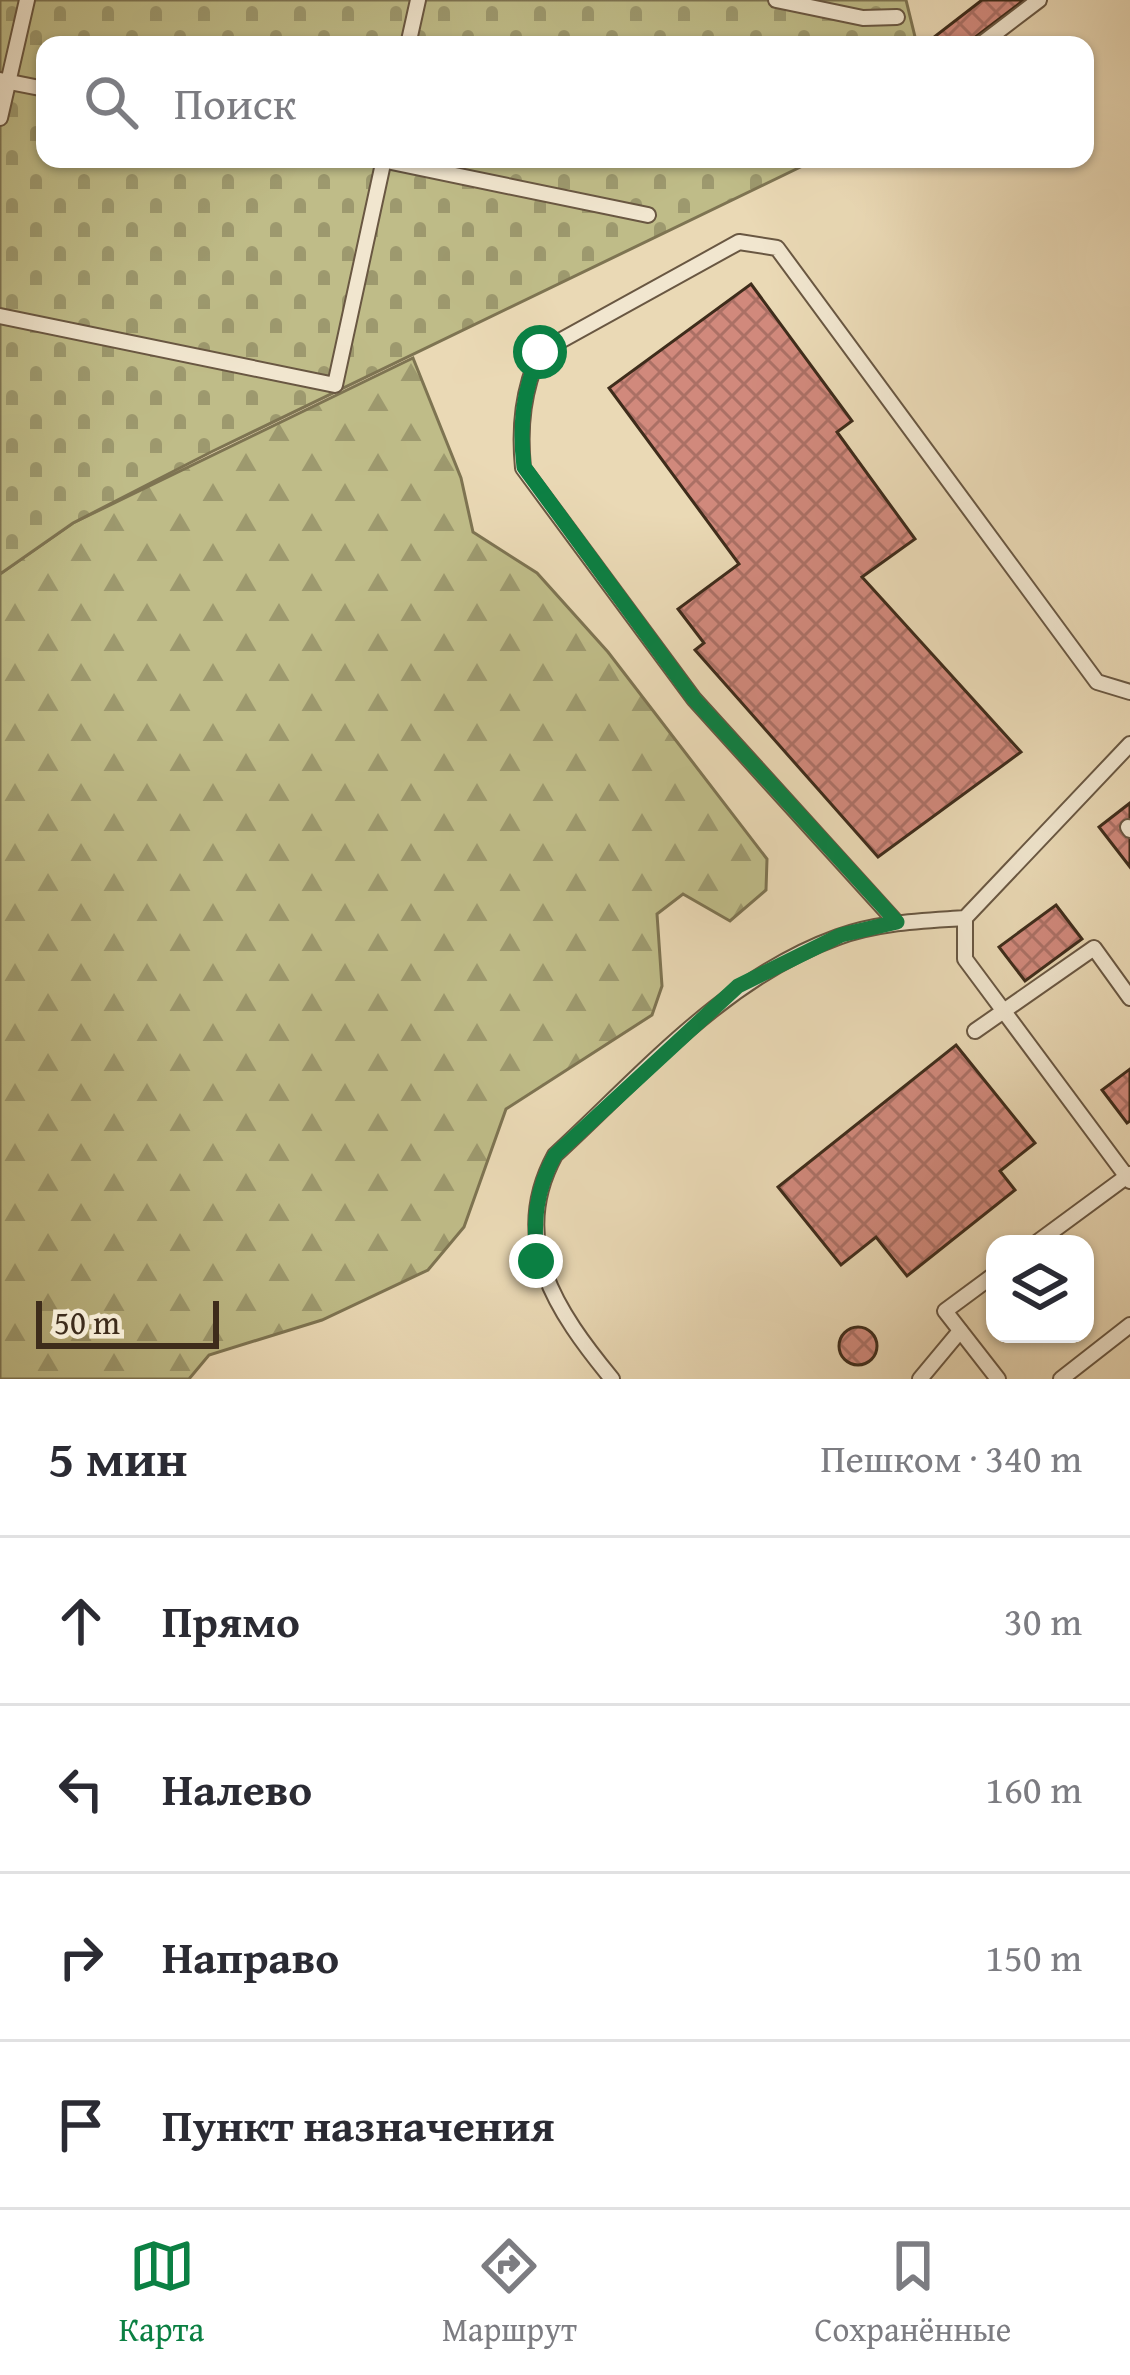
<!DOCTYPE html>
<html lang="ru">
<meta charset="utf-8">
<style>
:root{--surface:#fff;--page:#f7f7f7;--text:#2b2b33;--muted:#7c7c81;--line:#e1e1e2;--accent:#0b8043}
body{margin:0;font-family:"Gentium Book Plus",serif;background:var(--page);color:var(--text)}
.controls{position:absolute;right:36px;bottom:36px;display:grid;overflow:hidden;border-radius:24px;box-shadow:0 3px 9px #0004}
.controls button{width:108px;height:108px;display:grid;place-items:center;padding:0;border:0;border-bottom:3px solid var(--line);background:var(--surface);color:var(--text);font:60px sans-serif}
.scale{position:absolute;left:36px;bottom:30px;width:183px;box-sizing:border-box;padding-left:12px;border:6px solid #3e2c1b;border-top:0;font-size:33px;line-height:42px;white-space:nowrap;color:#3e2c1b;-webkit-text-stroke:9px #f1e6cf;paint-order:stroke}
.stop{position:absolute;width:36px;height:36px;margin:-27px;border:9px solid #0b8043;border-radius:50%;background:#fff}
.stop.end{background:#0b8043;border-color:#fff;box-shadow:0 3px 12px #0008}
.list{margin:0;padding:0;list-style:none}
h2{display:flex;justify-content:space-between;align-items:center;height:156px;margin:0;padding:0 48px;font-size:51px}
h2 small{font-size:39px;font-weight:400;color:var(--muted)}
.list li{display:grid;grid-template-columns:78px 1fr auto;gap:36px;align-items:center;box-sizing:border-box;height:168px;padding:0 48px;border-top:3px solid var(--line)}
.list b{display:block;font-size:45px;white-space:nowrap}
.list em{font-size:39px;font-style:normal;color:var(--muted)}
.icon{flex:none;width:66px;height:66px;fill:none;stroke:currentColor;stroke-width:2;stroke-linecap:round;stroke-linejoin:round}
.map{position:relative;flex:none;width:1130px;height:1379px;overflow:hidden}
.search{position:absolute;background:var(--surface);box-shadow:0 3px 9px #0004;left:36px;right:36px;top:36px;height:132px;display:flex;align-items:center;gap:30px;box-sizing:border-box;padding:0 42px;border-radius:24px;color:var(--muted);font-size:45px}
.sheet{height:828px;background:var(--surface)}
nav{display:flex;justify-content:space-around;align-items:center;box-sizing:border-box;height:168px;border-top:3px solid var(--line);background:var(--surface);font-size:33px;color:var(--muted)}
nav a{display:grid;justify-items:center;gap:6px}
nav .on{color:var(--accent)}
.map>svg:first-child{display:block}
</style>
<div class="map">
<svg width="1130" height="1379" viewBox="0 0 1130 1379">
<defs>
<pattern id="forest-firs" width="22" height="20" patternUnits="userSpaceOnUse" patternTransform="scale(3)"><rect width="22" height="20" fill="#bfbc88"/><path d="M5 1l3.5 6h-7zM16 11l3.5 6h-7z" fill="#9d996e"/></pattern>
<pattern id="cemetery-stones" width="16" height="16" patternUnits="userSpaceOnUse" patternTransform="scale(3)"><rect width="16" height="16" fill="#bfbc88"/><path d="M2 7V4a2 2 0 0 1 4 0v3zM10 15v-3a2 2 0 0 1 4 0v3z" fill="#9d996e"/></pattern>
<pattern id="building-cross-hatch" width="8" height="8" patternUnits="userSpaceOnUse" patternTransform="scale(3)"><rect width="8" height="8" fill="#d1897c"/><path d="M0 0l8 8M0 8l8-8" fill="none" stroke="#ab7065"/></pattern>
</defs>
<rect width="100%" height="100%" fill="#ead9b5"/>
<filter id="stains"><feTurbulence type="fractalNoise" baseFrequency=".00167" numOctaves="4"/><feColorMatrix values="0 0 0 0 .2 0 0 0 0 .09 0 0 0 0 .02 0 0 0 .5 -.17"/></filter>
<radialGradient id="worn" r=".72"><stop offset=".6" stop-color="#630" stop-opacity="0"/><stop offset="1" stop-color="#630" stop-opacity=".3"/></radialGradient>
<path fill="url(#forest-firs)" stroke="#7e7452" stroke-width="3" d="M413,358L461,478L473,532L537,573L608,652L767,859L766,890L730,921L683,894L657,914L662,986L652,1015L506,1109L464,1227L428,1270L322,1320L209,1355L189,1379H0V574L73,523Z"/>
<path fill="url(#cemetery-stones)" stroke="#7e7452" stroke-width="3" d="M0,0H906L917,45H45V159H817L211,452L73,523L0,574Z"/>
<g fill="url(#building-cross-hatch)" stroke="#3e2c1b" stroke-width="3">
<path d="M982,0H1024L965,45H932L929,41Z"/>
<path d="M751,284L852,421L837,432L915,539L862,577L1021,752L878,857L695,650L704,643L678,609L739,564L609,388Z"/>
<path d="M1130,803V867L1099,827Z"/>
<path d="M1056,905L1082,939L1025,981L999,947Z"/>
<path d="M956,1045L1035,1143L1000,1171L1015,1190L907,1276L876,1237L841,1265L778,1187Z"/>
<path d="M1130,1069V1121L1127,1123L1102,1090Z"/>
<circle cx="858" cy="1346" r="19"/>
</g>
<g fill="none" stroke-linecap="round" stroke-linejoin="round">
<defs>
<g id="lane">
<path d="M776,0L863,18L897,17"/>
<path d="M408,45L418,0"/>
<path d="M980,45L1039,0"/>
<path d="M0,80L45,89"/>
<path d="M0,118L27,0"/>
<path d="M377,159L648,215"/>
<path d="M0,316L335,385L384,159"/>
<path d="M1128,827L1130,830"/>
<path d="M965,918V959L1130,1181"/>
<path d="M897,923L694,699L523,468C519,426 523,390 540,352L739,242L777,248L1097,682L1130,692"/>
<path d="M975,1031L1094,948L1130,998"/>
<path d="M1035,1244L1130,1174"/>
<path d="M995,1274L945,1311L998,1379"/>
<path d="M612,1379C557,1312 508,1241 555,1155C642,1075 724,978 838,937C878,922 923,921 965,918L1130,744"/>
<path d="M920,1379L960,1331"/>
<path d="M1061,1379L1130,1325"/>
</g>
</defs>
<use href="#lane" stroke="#695742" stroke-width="18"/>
<use href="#lane" stroke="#f1e6cf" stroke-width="14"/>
</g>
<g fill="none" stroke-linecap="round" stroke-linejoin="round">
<path stroke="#0b8043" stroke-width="15" d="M536,1261C534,1220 535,1191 555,1155L738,986L841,935L897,922L694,699L524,467C519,426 523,390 540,352"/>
</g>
<rect width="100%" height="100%" filter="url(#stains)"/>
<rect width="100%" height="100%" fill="url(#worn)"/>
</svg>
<div class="controls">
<button><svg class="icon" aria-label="layers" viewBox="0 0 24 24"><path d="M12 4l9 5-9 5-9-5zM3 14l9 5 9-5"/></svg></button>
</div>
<div class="scale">50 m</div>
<div class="stop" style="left:540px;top:352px"></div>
<div class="stop end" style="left:536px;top:1261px"></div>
<div class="search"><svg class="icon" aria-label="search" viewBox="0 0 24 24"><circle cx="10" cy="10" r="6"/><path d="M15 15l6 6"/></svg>Поиск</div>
</div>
<section class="sheet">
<h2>5 мин<small>Пешком · 340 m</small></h2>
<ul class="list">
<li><svg class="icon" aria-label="ahead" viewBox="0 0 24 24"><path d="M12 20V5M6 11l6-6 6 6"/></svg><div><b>Прямо</b></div><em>30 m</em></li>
<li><svg class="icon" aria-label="left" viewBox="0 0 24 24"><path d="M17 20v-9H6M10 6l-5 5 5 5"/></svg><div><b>Налево</b></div><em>160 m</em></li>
<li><svg class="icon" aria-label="right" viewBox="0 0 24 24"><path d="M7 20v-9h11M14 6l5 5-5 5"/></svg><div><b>Направо</b></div><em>150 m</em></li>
<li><svg class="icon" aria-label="arrive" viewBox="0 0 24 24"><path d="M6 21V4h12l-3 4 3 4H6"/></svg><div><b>Пункт назначения</b></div></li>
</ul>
</section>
<nav>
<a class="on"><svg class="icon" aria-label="map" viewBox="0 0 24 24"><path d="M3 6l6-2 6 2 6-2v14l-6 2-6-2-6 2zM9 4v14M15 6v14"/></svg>Карта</a>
<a><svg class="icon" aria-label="directions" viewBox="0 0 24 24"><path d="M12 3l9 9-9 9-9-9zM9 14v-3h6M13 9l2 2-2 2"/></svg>Маршрут</a>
<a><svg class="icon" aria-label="saved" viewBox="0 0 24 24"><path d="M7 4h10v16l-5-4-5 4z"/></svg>Сохранённые</a>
</nav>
